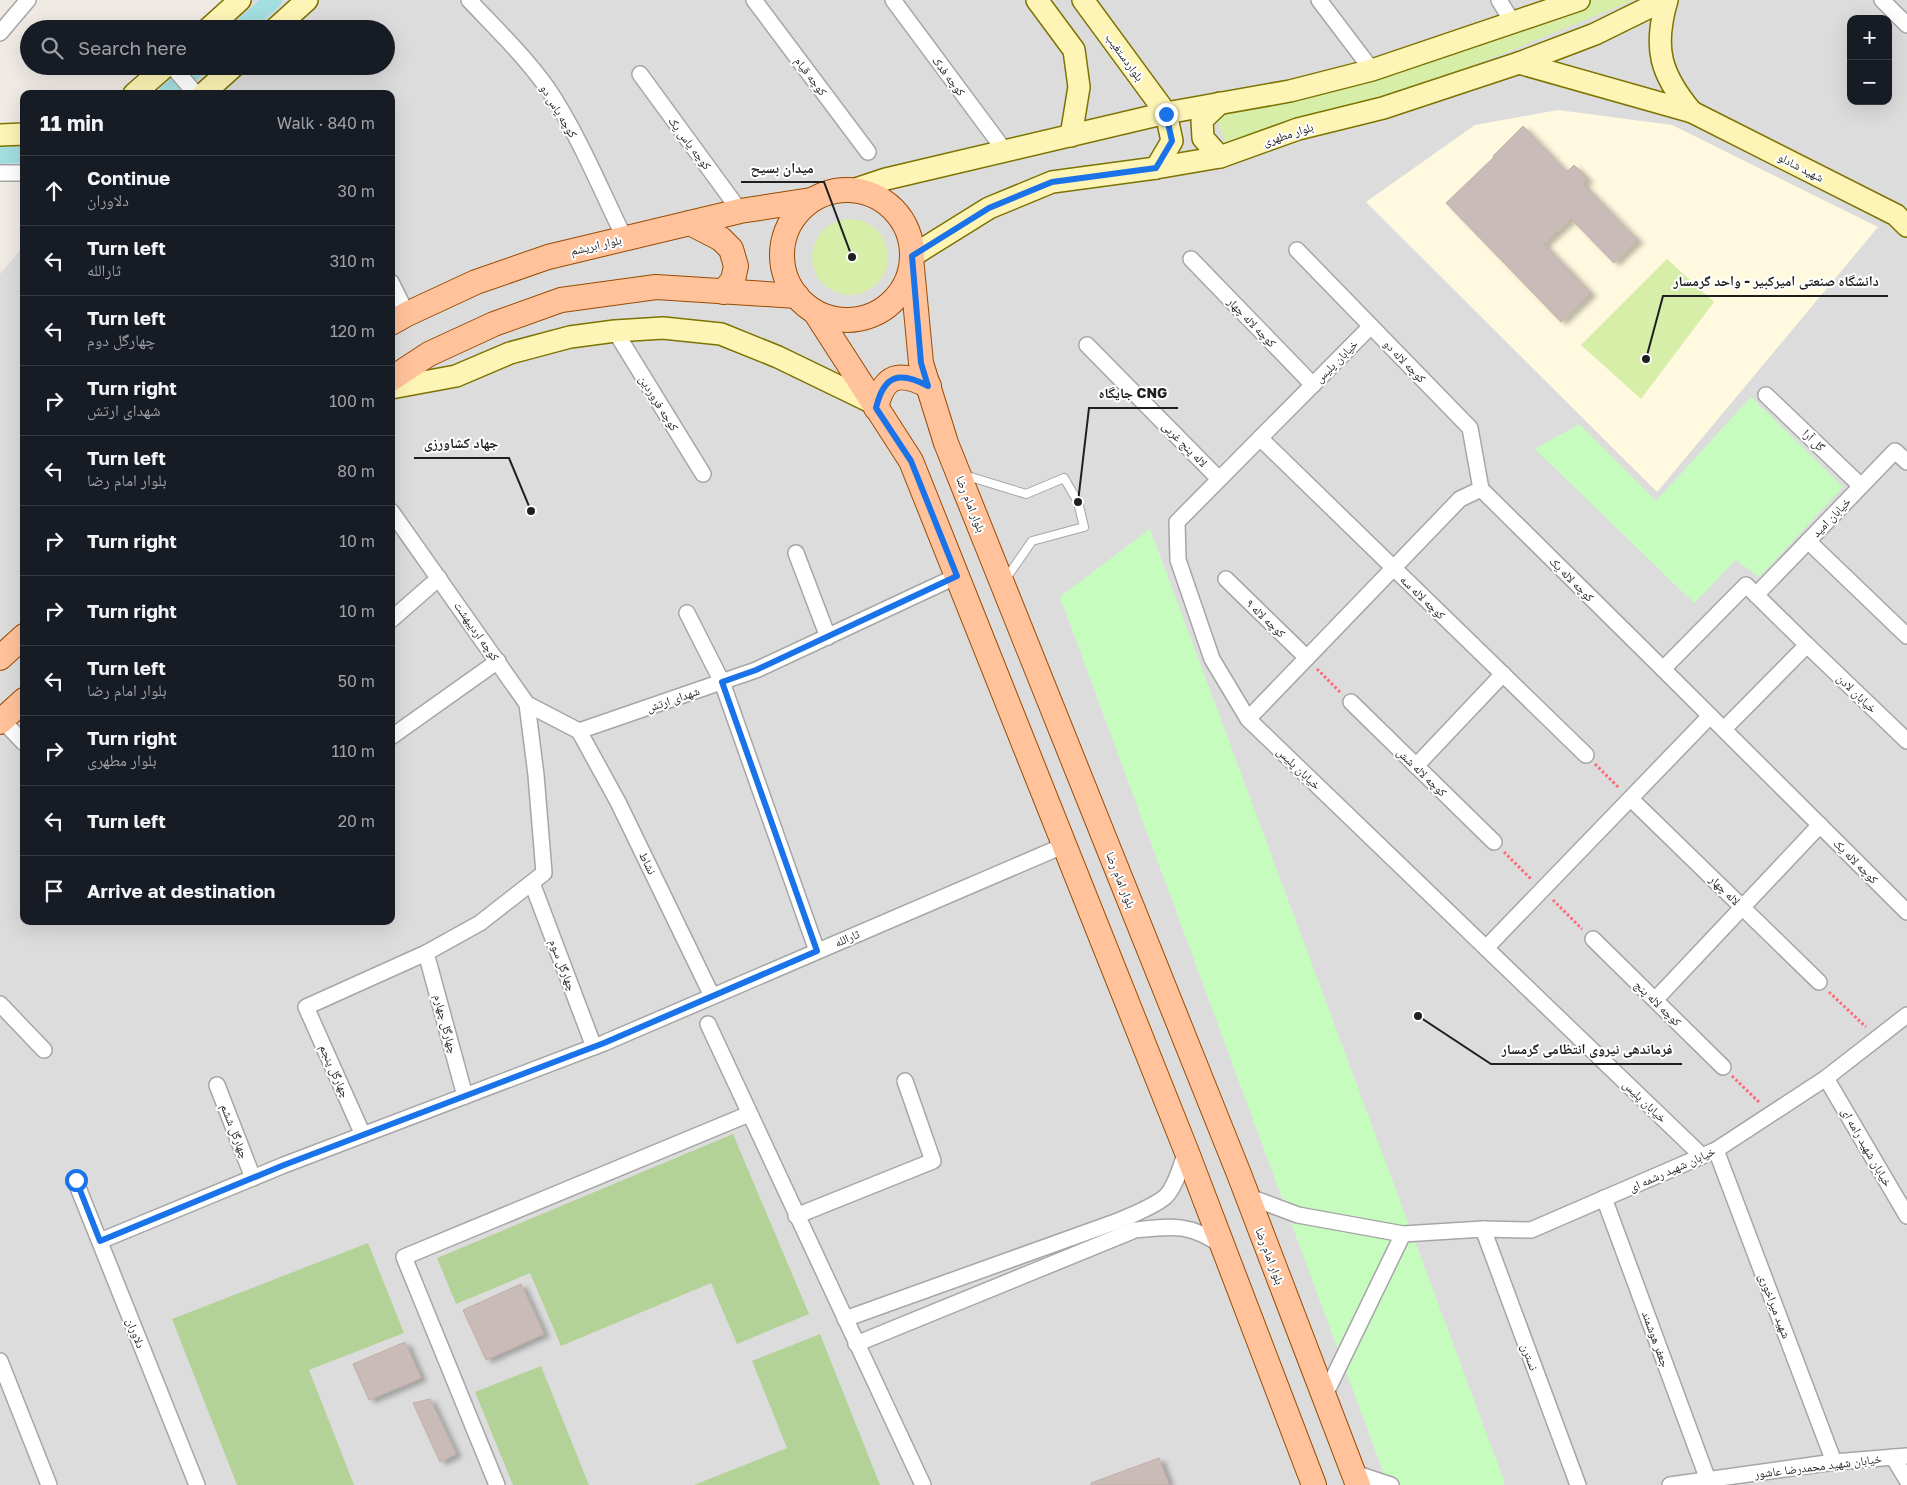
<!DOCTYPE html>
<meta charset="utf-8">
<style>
:root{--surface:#171b24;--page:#242831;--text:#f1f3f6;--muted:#9ea1a6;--line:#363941}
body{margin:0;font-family:"Golos Text","Noto Naskh Arabic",sans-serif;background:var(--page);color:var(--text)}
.controls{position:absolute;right:15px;top:15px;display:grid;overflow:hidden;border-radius:10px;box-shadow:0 5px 20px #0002}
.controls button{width:45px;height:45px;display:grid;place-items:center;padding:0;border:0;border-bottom:1px solid var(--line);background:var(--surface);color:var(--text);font:25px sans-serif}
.stop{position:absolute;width:15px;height:15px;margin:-11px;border:4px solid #1a73e8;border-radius:50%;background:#fff}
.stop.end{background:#1a73e8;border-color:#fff;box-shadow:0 1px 5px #0008}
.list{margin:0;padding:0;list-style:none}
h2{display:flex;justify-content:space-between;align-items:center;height:65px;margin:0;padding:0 20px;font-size:21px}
h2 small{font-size:16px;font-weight:400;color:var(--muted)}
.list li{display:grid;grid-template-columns:32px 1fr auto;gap:15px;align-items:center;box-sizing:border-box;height:70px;padding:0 20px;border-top:1px solid var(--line)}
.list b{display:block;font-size:19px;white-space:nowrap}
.list p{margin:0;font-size:16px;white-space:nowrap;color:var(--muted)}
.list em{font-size:16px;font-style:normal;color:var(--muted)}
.icon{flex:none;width:28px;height:28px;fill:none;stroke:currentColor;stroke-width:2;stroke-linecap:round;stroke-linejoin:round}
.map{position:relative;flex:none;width:1907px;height:1485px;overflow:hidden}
.search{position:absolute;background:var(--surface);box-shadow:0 5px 20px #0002;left:20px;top:20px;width:375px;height:55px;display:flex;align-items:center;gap:12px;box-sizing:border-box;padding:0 18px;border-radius:28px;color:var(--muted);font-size:19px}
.panel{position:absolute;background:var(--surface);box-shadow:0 5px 20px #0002;left:20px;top:90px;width:375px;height:835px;border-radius:10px}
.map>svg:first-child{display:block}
</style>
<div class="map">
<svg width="1907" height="1485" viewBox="0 0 1907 1485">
<defs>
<filter id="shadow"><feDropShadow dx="5.5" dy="3" stdDeviation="2.5" flood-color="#0004"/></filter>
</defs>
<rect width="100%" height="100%" fill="#f0eae5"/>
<path fill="#dddcdc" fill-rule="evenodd" d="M234,0H1907V1485H0V274L24,246V921H391V94H154L178,66H386V29H210ZM1851,19H1888V101H1851Z"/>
<path fill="#fff9df" d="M1558,110L1672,125L1878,227L1657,492L1366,202L1475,125Z"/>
<g fill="#d7eea8">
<path d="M1572,0H1634L1448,76L1225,142L1218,122L1227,111Z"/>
<circle cx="850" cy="257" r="38"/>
<path d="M1667,259L1714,302L1641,399L1581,345Z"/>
</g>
<g fill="#b3d297">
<path d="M733,1134L809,1314L737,1344L711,1283L561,1346L530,1273L456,1304L437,1258Z"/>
<path d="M368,1243L404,1333L309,1370L354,1485H237L172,1319Z"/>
<path d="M820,1334L880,1485H694L787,1448L752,1361Z"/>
<path d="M541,1366L589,1485H513L475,1392Z"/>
</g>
<g fill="#c6fdbf">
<path d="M1751,397L1843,487L1759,577L1736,560L1694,603L1535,449L1579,424L1656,501Z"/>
<path d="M1150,529L1503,1478L1504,1485H1388L1060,597Z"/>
</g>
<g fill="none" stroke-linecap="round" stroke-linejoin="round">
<g stroke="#a3dee1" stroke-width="18">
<path d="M241,29L273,0"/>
<path d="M167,94L199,66"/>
<path d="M0,155L24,154"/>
</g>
</g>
<g fill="#c9bcb8" stroke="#c3aea6" filter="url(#shadow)">
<path d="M1523,126L1567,172L1574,165L1588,179L1583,184L1638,240L1614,263L1571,219L1544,244L1591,293L1561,322L1446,203L1494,157L1493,156Z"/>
<path d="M521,1284L544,1334L486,1360L463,1310Z"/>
<path d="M405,1342L421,1378L369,1400L353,1364Z"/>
<path d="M430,1399L456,1454L440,1462L413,1403Z"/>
<path d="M1159,1458L1169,1485H1091V1483Z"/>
</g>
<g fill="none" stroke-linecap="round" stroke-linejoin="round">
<defs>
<path id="lane" d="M964,475L1026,494L1064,478L1078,502L1084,527L1032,541L1005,580"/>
<g id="street">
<path d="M469,0C498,31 531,62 554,98C582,143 602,192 625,239"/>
<path d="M754,0L868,152"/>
<path d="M893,0L1005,151"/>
<path d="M1319,0L1372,70"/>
<path d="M1499,0L1513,23"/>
<path d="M1882,0L1907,25"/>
<path d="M0,33L28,0"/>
<path d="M172,66L196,94"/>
<path d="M640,74L740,211"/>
<path d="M0,173H24"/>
<path d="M1297,250L1470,428L1481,489"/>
<path d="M1191,259L1313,385"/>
<path d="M391,282L407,314"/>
<path d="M1371,326L1177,522L1178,560L1212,659L1248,719L1702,1156"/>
<path d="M615,331L703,474"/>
<path d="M1087,345L1219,479"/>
<path d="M1766,395L1861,486"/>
<path d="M1260,438L1586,755"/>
<path d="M1481,489L1663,669"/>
<path d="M391,511L527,704L579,731"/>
<path d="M1808,541L1907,636"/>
<path d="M796,553L828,637"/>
<path d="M1226,579L1307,658"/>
<path d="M1756,595L1895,451L1907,462"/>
<path d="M687,613L722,682L817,951"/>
<path d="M391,620L439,578"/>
<path d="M1807,645L1907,741"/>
<path d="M1351,702L1494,842"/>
<path d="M1248,719L1460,499L1481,489"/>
<path d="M2,720L24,743"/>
<path d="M1724,729L1807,645L1746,585L1663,669L1907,912"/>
<path d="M579,731L756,670L957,576"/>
<path d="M579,731L618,802L712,996"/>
<path d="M391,737L498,661"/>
<path d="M1416,766L1503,674"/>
<path d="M1631,799L1819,982"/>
<path d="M532,883L594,1047"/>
<path d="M1593,939L1723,1067"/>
<path d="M1486,948L1710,716"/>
<path d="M426,953L465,1096"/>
<path d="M1655,1000L1820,825"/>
<path d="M0,1004L44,1050"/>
<path d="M708,1024L923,1485"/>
<path d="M1826,1078L1907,1216"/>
<path d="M217,1085L253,1178"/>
<path d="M363,1135L306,1007L426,953L480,923L544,873L536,775L527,704"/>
<path d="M1716,1150L1834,1462"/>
<path d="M75,1180L197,1485"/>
<path d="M1247,1196L1298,1215L1403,1234L1483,1229L1531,1230L1716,1150L1826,1078L1907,1015"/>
<path d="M1604,1198L1708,1480"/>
<path d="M796,1216L933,1161L905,1081"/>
<path d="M1483,1229L1578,1485"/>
<path d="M100,1241L284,1165L604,1043L1065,845"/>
<path d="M845,1319L1118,1221C1132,1215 1153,1207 1165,1197C1175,1188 1182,1164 1186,1150"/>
<path d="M856,1344L1135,1230C1172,1226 1191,1223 1222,1246"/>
<path d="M0,1361L49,1485"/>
<path d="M1324,1397L1403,1234"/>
<path d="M1893,1457L1907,1480"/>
<path d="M1352,1472L1391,1485"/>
<path d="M497,1485L404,1257L749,1114"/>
<path d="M1670,1485L1834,1462L1907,1456"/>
</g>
<g id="secondary">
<path d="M1037,0L1074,50L1079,87L1071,136"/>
<path d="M1083,0L1166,113L1172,141L1156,168"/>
<path d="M1667,0C1653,48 1660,74 1692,112"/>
<path d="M208,29L240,0"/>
<path d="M275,29L307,0"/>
<path d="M1519,63L1692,112L1896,215L1907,226"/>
<path d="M134,94L166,66"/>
<path d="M203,94L234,66"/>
<path d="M0,135L24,134"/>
<path d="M1220,157L1203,138L1202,120L1220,103"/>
<path d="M853,190L886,179L1166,113L1290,91L1372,70L1579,0"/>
<path d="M912,256L989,208L1052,182L1156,168L1220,157L1298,129L1383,108L1519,63L1595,34L1664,0"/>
<path d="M391,388L456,376L510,353L570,337L615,331L663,328L721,334L778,357L873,403"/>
</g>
<g id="primary">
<circle cx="847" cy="255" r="65"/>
<path d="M690,223L721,239L731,249L736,266L733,280L723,292"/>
<path d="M912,268L921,363L946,443L1239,1174L1358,1485"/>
<path d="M815,312L911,461L1186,1150L1314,1485"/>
<path d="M391,323L407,314L476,282L548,257L740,211L811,200"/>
<path d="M391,379L429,354L494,324L561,300L656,287L797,296"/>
<path d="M876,408C884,374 899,371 929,386"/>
<path d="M0,658L24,636"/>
<path d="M0,722L24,700"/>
</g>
</defs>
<use href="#lane" stroke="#a6a6a6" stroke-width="10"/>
<use href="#street" stroke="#a6a6a6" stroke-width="18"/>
<use href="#secondary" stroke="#7c7300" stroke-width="24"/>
<use href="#primary" stroke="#9a4b00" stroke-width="26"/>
<g stroke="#ff6773" stroke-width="3" stroke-dasharray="2.5 2.5" stroke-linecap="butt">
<path d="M1317,669L1341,693"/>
<path d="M1595,764L1619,788"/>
<path d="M1504,852L1532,880"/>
<path d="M1553,900L1582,929"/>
<path d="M1829,992L1866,1027"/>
<path d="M1732,1076L1760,1103"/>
</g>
<use href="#lane" stroke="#fff" stroke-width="8"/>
<use href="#street" stroke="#fff" stroke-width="15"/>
<use href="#secondary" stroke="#fdf4b6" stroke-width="21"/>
<use href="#primary" stroke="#ffc29b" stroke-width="24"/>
</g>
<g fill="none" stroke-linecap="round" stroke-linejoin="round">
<path stroke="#1a73e8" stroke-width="6" d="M76,1180L100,1241L284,1165L604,1043L817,951L722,682L756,670L957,576L911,461L876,408C884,374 900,371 928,386L921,363L912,256L989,208L1052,182L1156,168L1172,141L1166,114"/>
</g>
<g text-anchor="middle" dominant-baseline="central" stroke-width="4" stroke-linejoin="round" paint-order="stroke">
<g font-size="12" fill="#1f1f1f" stroke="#fff">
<text transform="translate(1125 57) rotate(54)">بلواردستغیب</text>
<text transform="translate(811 76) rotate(53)">کوچه قیام</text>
<text transform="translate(949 76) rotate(53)">کوچه فدک</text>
<text transform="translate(559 111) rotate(59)">کوچه یاس دو</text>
<text transform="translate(1288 134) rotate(-18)">بلوار مطهری</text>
<text transform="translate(690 143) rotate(53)">کوچه یاس یک</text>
<text transform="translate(1801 167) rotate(27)">شهید شادلو</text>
<text transform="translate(596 245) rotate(-13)">بلوار ابریشم</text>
<text transform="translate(1252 322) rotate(46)">کوچه لاله چهار</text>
<text transform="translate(1336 361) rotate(-45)">خیابان پلیس</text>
<text transform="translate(1405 361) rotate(46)">کوچه لاله دو</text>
<text transform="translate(659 403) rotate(58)">کوچه فروردین</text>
<text transform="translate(1814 440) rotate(44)">گل آرا</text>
<text transform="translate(1185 444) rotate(45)">لاله پنج غربی</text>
<text transform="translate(971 504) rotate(68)">بلوار امام رضا</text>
<text transform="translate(1831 517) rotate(-46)">خیابان امید</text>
<text transform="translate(1572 579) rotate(45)">کوچه لاله یک</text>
<text transform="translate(1423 597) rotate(44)">کوچه لاله سه</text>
<text transform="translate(1266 618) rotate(44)">کوچه لاله ۹</text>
<text transform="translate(477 631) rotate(55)">کوچه اردیبهشت</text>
<text transform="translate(1857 693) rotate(44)">خیابان لادن</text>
<text transform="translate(673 699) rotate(-19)">شهدای ارتش</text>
<text transform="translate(1299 768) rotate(44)">خیابان پلیس</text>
<text transform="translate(1422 772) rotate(44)">کوچه لاله شش</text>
<text transform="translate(1856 861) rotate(45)">کوچه لاله یک</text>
<text transform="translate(648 863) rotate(64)">نشاط</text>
<text transform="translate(1121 880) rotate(68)">بلوار امام رضا</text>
<text transform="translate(1725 890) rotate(44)">لاله چهار</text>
<text transform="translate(847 938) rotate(-23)">ثارالله</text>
<text transform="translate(563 965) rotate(69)">چهارگل سوم</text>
<text transform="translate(1658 1003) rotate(44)">کوچه لاله پنج</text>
<text transform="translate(446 1024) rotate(75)">چهارگل چهارم</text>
<text transform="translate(335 1071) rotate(66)">چهارگل پنجم</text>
<text transform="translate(1645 1101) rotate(44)">خیابان پلیس</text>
<text transform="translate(235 1131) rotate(69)">چهارگل ششم</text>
<text transform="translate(1867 1147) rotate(60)">خیابان شهید رامه ای</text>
<text transform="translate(1672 1169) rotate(-24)">خیابان شهید رشمه ای</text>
<text transform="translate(1270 1256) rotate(69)">بلوار امام رضا</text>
<text transform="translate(1775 1306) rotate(69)">شهید میراخوری</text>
<text transform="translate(136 1333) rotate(68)">دلاوران</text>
<text transform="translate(1656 1339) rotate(70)">جعفر هوشمند</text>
<text transform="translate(1530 1357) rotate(70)">نسترن</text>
<text transform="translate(1818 1466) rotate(-7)">خیابان شهید محمدرضا عاشور</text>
</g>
</g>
<path fill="none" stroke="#1f1f1f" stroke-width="2" d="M852 257L824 182H741M1646 359L1663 296H1888M1078 502L1089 408H1178M531 511L509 458H414M1418 1016L1491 1064H1682"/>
<g fill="#1f1f1f" stroke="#fff" stroke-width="2">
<circle cx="852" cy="257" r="5"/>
<circle cx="1646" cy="359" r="5"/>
<circle cx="1078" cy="502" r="5"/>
<circle cx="531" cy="511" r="5"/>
<circle cx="1418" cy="1016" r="5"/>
</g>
<g font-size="14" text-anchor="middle" font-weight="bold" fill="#1f1f1f" stroke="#fff" stroke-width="4" stroke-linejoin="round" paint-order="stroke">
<text x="782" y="173">میدان بسیح</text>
<text x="1776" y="286">دانشگاه صنعتی امیرکبیر - واحد گرمسار</text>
<text x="1133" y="398">جایگاه CNG</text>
<text x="461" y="448">جهاد کشاورزی</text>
<text x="1587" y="1054">فرماندهی نیروی انتظامی گرمسار</text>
</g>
</svg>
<div class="controls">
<button>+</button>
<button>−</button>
</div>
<div class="stop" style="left:76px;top:1180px"></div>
<div class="stop end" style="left:1166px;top:114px"></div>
<div class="search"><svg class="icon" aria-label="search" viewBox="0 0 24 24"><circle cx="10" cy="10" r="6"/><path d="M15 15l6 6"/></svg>Search here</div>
<section class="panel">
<h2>11 min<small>Walk · 840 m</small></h2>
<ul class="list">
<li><svg class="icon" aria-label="ahead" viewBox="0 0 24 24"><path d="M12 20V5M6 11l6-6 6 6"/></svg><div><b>Continue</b><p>دلاوران</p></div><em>30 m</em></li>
<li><svg class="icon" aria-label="left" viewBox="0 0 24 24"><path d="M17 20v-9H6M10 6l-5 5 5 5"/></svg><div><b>Turn left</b><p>ثارالله</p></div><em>310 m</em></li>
<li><svg class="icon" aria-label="left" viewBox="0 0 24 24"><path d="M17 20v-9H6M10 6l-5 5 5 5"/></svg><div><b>Turn left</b><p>چهارگل دوم</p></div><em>120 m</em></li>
<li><svg class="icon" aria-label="right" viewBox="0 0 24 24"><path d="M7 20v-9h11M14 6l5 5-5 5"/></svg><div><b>Turn right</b><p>شهدای ارتش</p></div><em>100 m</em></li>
<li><svg class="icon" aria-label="left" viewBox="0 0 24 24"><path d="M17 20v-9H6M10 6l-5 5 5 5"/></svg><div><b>Turn left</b><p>بلوار امام رضا</p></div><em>80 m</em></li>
<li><svg class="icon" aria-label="right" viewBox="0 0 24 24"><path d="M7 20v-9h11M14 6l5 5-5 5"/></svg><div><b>Turn right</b></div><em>10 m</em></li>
<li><svg class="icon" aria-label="right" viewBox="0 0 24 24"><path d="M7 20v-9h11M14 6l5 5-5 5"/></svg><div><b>Turn right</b></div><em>10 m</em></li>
<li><svg class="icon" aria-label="left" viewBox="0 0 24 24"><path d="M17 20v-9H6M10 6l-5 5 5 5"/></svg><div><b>Turn left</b><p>بلوار امام رضا</p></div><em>50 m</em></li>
<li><svg class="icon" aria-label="right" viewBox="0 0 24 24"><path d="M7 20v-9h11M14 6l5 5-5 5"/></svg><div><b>Turn right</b><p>بلوار مطهری</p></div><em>110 m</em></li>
<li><svg class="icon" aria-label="left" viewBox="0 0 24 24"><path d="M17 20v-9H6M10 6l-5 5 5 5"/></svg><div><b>Turn left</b></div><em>20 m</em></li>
<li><svg class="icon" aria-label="arrive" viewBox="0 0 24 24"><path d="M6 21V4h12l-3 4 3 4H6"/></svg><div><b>Arrive at destination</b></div></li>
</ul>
</section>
</div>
